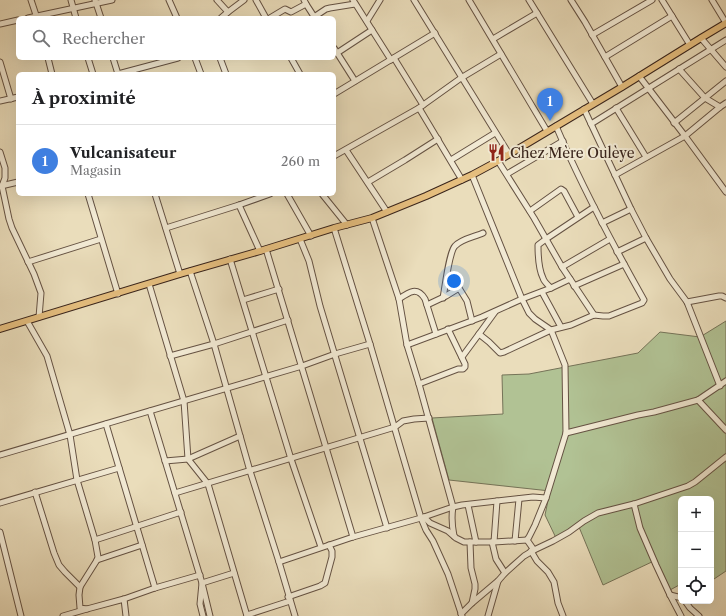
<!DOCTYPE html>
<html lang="fr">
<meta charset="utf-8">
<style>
:root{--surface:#fff;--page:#f6f6f6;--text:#202124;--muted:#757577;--line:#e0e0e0;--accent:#1a73e8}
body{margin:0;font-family:"Libre Caslon Text",serif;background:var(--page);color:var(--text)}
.controls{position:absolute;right:12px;bottom:12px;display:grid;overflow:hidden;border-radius:6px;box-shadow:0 4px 16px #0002}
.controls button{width:36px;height:36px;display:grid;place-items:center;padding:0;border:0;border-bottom:1px solid var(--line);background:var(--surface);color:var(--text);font:20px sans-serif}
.you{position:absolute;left:454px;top:281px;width:14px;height:14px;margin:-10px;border:3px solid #fff;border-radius:50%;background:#1a73e8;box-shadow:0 0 0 6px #1a73e833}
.badge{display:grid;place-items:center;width:26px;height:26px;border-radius:50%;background:var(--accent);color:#fff;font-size:13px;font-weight:700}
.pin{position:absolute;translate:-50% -33px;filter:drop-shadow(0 1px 2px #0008)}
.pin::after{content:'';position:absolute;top:21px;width:14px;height:12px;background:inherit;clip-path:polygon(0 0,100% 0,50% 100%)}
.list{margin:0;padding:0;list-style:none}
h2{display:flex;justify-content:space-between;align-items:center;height:52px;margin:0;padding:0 16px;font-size:17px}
h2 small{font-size:13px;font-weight:400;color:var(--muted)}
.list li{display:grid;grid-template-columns:26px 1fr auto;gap:12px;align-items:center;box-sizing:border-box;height:72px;padding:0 16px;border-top:1px solid var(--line)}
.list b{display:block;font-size:15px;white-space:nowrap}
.list p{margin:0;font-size:13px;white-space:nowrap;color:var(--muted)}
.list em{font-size:13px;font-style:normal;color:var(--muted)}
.icon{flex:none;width:22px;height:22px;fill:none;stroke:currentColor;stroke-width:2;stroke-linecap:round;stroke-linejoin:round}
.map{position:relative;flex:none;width:726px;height:616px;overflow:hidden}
.search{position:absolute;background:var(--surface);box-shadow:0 4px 16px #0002;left:16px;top:16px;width:320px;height:44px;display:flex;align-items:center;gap:10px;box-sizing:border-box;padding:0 14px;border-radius:6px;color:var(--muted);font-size:15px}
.panel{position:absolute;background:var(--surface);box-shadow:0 4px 16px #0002;left:16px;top:72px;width:320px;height:124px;border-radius:6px}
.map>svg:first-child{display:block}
</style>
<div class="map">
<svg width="726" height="616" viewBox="0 0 726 616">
<rect width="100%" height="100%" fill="#eaddbb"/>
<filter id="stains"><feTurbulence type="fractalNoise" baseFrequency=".005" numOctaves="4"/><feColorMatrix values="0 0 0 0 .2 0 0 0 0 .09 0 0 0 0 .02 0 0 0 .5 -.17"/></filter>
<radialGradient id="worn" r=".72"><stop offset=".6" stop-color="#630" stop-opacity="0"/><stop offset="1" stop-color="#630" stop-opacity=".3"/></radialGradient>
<path fill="#b1c294" stroke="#757358" d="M726,321V571L711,581V499H681V584L670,590L656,560L603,585L579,527L556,538L545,515L550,491L449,480L432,418L503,414L502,375L529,374L638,353L660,332L700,337Z"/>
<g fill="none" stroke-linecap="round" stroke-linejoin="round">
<defs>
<g id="minor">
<path d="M31,0L37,18"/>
<path d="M71,0L76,18"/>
<path d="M95,0L101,18"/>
<path d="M169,0L177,18"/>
<path d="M217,0L228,12"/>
<path d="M256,0L266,18"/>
<path d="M353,0L391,60"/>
<path d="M414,0L509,154"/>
<path d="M469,0L547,131"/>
<path d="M529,0L593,104"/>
<path d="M571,0L585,22L622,87"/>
<path d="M662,0L690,45"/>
<path d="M712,0L726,23"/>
<path d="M306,4L315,18"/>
<path d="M314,17L326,9L330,8L355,4"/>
<path d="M28,18L112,0"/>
<path d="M221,18L228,12L244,0"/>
<path d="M270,18L285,9L291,12L306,4L304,0"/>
<path d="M367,21L380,0"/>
<path d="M0,24L18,20"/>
<path d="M592,35L652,0"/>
<path d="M701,38L726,67"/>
<path d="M493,39L537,13"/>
<path d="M334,48L355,81"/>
<path d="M337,53L372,30"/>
<path d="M605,57L672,16"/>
<path d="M48,58L52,74"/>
<path d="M88,58L93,74"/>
<path d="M113,58L118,74"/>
<path d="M195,58L201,74"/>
<path d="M220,58L226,74"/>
<path d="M291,58L300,74"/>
<path d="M394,58L423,105"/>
<path d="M0,62L11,99"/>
<path d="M679,69L705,98L720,107"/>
<path d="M118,74L178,58"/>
<path d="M639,76L685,136L726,192"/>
<path d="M334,94L435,33"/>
<path d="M0,101L18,97"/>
<path d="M419,108L462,180"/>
<path d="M616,108L646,157"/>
<path d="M584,109L631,209L646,238L670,279L687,302L720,386"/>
<path d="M674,123L726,81"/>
<path d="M591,124L726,40"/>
<path d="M346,150L387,212"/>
<path d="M0,152L5,168V178L2,186L9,219L12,228L34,274L41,293L39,317"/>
<path d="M334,156L419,108L461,78L501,54"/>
<path d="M451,160L495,133"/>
<path d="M498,161L534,218L562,267L594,315"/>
<path d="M507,174L563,141"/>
<path d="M615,175L685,136L720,107L726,103"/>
<path d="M368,182L405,160L438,139"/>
<path d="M1,186L18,182"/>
<path d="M88,194L118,294"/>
<path d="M155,194L180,274"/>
<path d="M287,194L311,236"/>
<path d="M322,194L347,225"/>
<path d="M239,205L260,251"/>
<path d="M530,211L561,189L564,191L578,217"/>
<path d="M372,218L399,299L407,345L419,384L453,507C451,518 452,526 454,536"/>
<path d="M602,223L631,209"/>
<path d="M166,228L239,205L270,194"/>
<path d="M334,228L370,344L421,518L426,530L433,541L448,574L462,616"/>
<path d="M300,239L309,261L320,306L387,528"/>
<path d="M266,249L353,537"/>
<path d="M617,252L646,238"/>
<path d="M230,259L291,459L321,547"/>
<path d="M28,262L101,239"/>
<path d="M562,267L610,239"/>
<path d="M190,271L214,344L250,471L279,562L295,616"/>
<path d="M149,284L184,401L188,459L208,484L247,616"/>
<path d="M574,286L624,264"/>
<path d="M551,288C548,285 544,282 543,278C539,270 538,254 538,245L546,239L594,207"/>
<path d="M542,292L561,327"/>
<path d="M443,298C445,288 449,252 455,246C461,239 474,237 483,233"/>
<path d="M399,299C409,292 417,286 425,299L436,334"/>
<path d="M243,300L279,289"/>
<path d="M687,302L719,296H722L726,298"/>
<path d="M427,305L446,296L459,288L467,301L472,321"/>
<path d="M27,321L47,356L70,435L77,480L95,540L98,557L97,560L80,587L79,595L80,608L87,609"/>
<path d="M479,334L495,312"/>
<path d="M407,345L482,317L522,299L551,288L570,279"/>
<path d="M170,356L214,344L288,320"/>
<path d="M462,357L479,334L489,342L500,353L504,352L551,330L571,325L594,315L603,316H609L642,303L644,300C612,243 581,185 556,126"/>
<path d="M419,384L458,369H463L465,367V364L448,329"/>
<path d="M698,400L726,430"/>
<path d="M150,411L202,583L210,616"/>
<path d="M106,424L155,588"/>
<path d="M566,433L638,415L654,412L698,400L726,381"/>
<path d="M0,455L302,366L335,354L370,344"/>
<path d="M165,461L188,459L240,436"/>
<path d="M35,492L54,553L59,565L65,572L80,587"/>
<path d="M175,493L395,427L403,421L414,419L429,418"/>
<path d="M0,503L119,468"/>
<path d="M634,504L640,528L656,565L670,595L681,616"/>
<path d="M468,505L476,542"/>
<path d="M424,517L430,523L448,531L456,538L464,542H494L527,540"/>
<path d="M0,532L21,616"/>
<path d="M95,540L181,512"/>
<path d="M515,541L519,499"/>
<path d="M470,542L471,568L475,584V589L472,603"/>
<path d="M492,542L496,559L505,573"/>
<path d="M494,542L497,501"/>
<path d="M534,550L553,541L569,532L584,521L598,513L634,504L688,486L695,482L726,457"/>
<path d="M531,551L537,561L548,572L554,582L558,603L563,616"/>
<path d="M97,560L142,545"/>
<path d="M279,562L353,537L421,518L453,507L462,505L533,497L546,498"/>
<path d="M670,595L678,597L681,598"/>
<path d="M288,597L320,586L325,583L332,557V551L329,545"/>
<path d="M124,599L126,616"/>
<path d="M685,601L690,608L699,616"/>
<path d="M461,614L472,603L498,581L505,573L524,556L534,550L527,540L529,537L535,525L546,498L566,433L565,365L551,330L535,319L529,313L522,299L472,175"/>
<path d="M247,615L290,601"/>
<path d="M63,616L87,609L124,599L155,588L200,575"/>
<path d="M203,616L200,604L202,583L234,573"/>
<path d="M488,616L498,581"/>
</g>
<path id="major" d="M0,329L180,274L260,251L334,228L372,218L426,196L472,175L498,161L622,87L701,38L726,23"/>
</defs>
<use href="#minor" stroke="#655243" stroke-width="7"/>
<use href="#major" stroke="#39241b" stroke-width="8"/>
<use href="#minor" stroke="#f1e9d3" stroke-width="5"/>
<use href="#major" stroke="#e5be7e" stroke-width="6"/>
</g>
<defs>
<symbol id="restaurant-bare" viewBox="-9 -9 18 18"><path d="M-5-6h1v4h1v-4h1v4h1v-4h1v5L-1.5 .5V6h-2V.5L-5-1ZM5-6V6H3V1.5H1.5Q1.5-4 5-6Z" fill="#8f2418" stroke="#f1e9d3" stroke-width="2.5" paint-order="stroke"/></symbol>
</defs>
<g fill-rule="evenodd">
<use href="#restaurant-bare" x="484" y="140" width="25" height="25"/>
</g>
<g text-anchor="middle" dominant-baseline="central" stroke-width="4" stroke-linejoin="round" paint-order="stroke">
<g font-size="14" fill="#39241b" stroke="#f1e9d3" text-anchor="start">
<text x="510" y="153">Chez Mère Oulèye</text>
</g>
</g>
<rect width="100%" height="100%" filter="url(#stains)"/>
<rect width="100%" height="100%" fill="url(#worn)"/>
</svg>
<div class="controls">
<button>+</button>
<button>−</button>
<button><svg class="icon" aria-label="locate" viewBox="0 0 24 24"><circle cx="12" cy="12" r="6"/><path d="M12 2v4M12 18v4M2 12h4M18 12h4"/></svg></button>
</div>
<div class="you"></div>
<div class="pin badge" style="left:550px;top:121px;background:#3f7fe0">1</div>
<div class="search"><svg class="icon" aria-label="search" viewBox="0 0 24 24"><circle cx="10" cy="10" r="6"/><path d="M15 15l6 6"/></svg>Rechercher</div>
<section class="panel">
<h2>À proximité<small></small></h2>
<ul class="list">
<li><span class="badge" style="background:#3f7fe0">1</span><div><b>Vulcanisateur</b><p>Magasin</p></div><em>260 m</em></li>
</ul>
</section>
</div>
